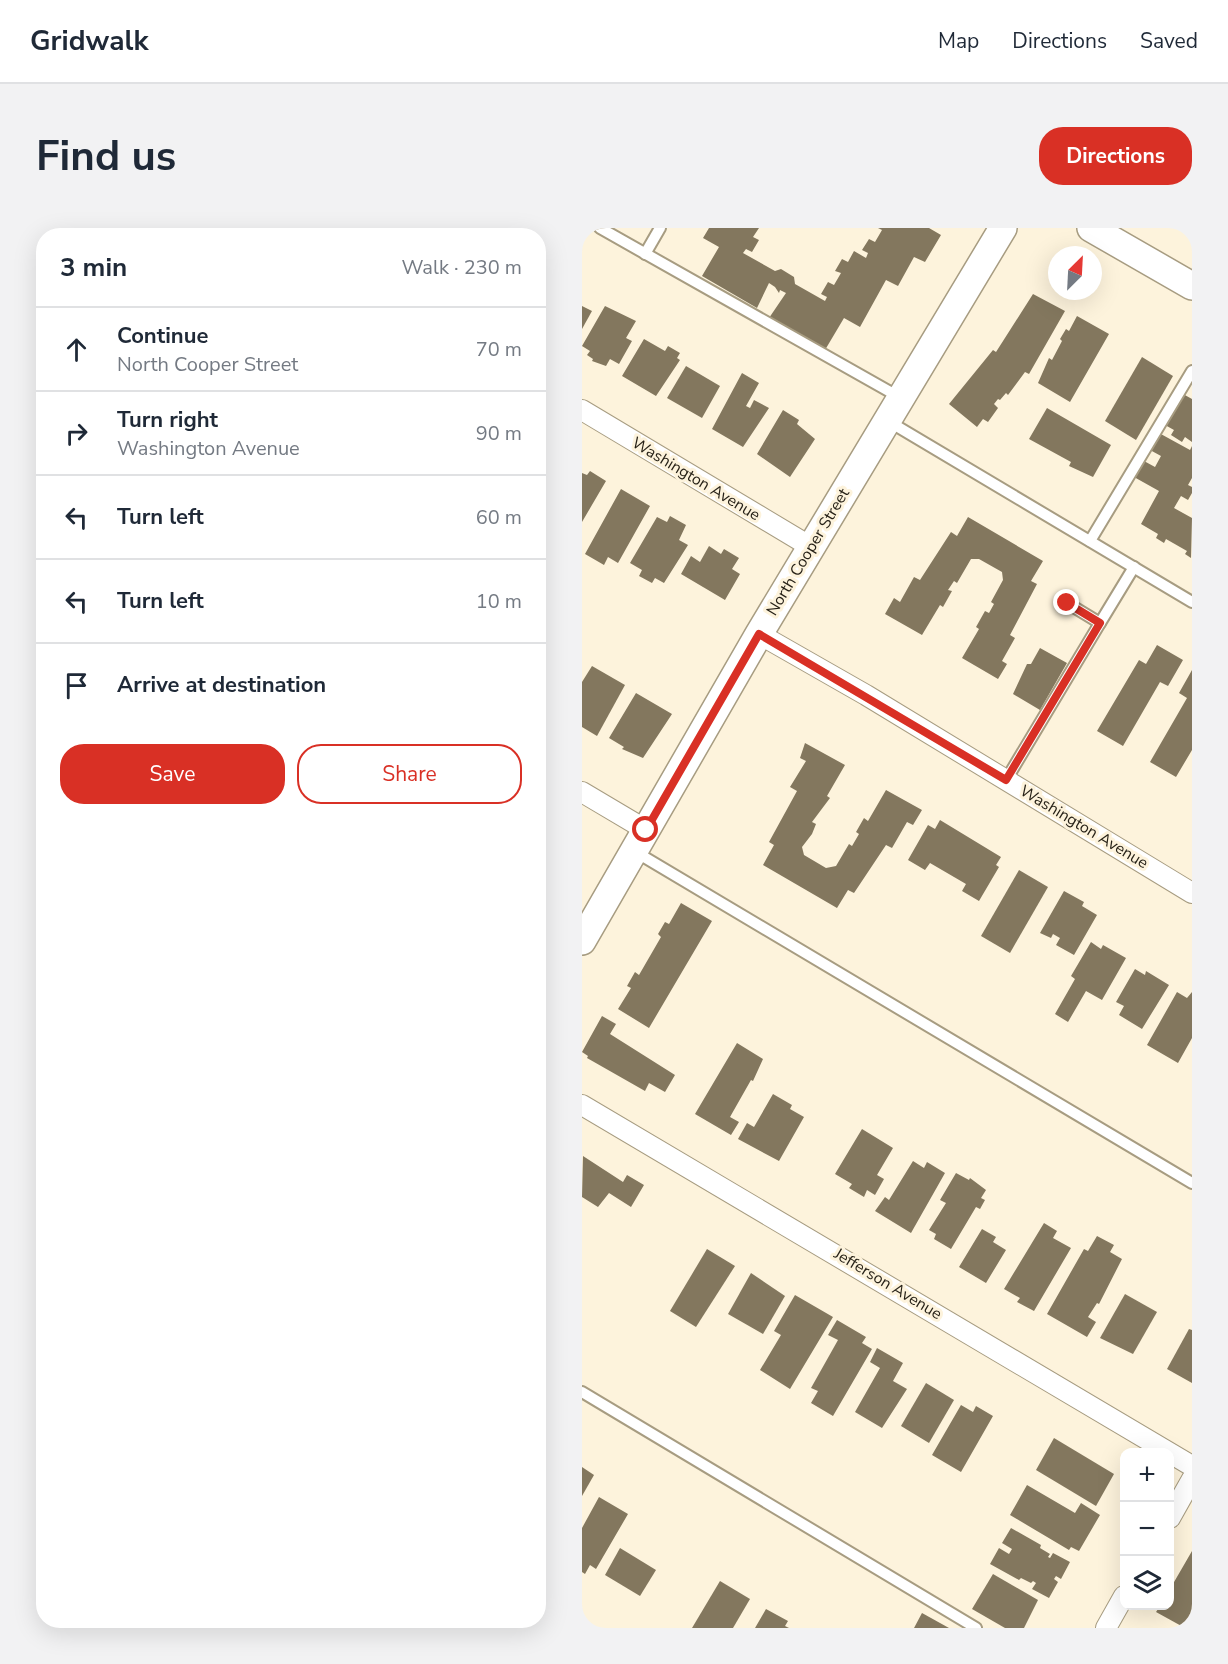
<!DOCTYPE html>
<meta charset="utf-8">
<style>
:root{--surface:#fff;--page:#f2f2f3;--text:#1f2937;--muted:#747a83;--line:#e0e1e3;--accent:#d93025}
body{margin:0;font-family:"Nunito Sans",sans-serif;background:var(--page);color:var(--text)}
.controls{position:absolute;right:18px;bottom:18px;display:grid;overflow:hidden;border-radius:12px;box-shadow:0 6px 24px #0002}
.controls button{width:54px;height:54px;display:grid;place-items:center;padding:0;border:0;border-bottom:2px solid var(--line);background:var(--surface);color:var(--text);font:30px sans-serif}
.compass{position:absolute;left:466px;top:18px;width:54px;height:54px;border-radius:50%;background:var(--surface);box-shadow:0 6px 24px #0002;rotate:24deg}
.stop{position:absolute;width:18px;height:18px;margin:-14px;border:4px solid #d93025;border-radius:50%;background:#fff}
.stop.end{background:#d93025;border-color:#fff;box-shadow:0 2px 6px #0008}
.list{margin:0;padding:0;list-style:none}
h2{display:flex;justify-content:space-between;align-items:center;height:78px;margin:0;padding:0 24px;font-size:26px}
h2 small{font-size:20px;font-weight:400;color:var(--muted)}
.list li{display:grid;grid-template-columns:39px 1fr auto;gap:18px;align-items:center;box-sizing:border-box;height:84px;padding:0 24px;border-top:2px solid var(--line)}
.list b{display:block;font-size:22px;white-space:nowrap}
.list p{margin:0;font-size:20px;white-space:nowrap;color:var(--muted)}
.list em{font-size:20px;font-style:normal;color:var(--muted)}
.actions{display:flex;gap:12px;padding:18px 24px}
.actions a{flex:1;padding:14px 0;border:2px solid var(--accent);border-radius:24px;text-align:center;font-size:21px;color:var(--accent)}
.actions .main{background:var(--accent);color:#fff}
.icon{flex:none;width:33px;height:33px;fill:none;stroke:currentColor;stroke-width:2;stroke-linecap:round;stroke-linejoin:round}
.map{position:relative;flex:none;width:610px;height:1400px;overflow:hidden;border-radius:24px}
header{display:flex;align-items:center;gap:36px;box-sizing:border-box;height:84px;padding:0 30px;background:var(--surface);border-bottom:2px solid var(--line)}
header strong{font-size:28px}
nav{display:flex;gap:33px;margin-inline-start:auto;font-size:21px}
.intro{display:flex;align-items:center;justify-content:space-between;box-sizing:border-box;height:144px;padding:0 36px}
h1{margin:0;font-size:42px}
.button{padding:15px 27px;border-radius:24px;background:var(--accent);color:#fff;font-size:21px;font-weight:700}
main{display:flex;gap:36px;padding:0 36px}
aside{flex:1;background:var(--surface);border-radius:24px;box-shadow:0 6px 24px #0002}
.map>svg:first-child{display:block}
</style>
<header>
<strong>Gridwalk</strong>
<nav><a>Map</a><a>Directions</a><a>Saved</a></nav>
</header>
<div class="intro"><h1>Find us</h1><a class="button">Directions</a></div>
<main>
<aside>
<h2>3 min<small>Walk · 230 m</small></h2>
<ul class="list">
<li><svg class="icon" aria-label="ahead" viewBox="0 0 24 24"><path d="M12 20V5M6 11l6-6 6 6"/></svg><div><b>Continue</b><p>North Cooper Street</p></div><em>70 m</em></li>
<li><svg class="icon" aria-label="right" viewBox="0 0 24 24"><path d="M7 20v-9h11M14 6l5 5-5 5"/></svg><div><b>Turn right</b><p>Washington Avenue</p></div><em>90 m</em></li>
<li><svg class="icon" aria-label="left" viewBox="0 0 24 24"><path d="M17 20v-9H6M10 6l-5 5 5 5"/></svg><div><b>Turn left</b></div><em>60 m</em></li>
<li><svg class="icon" aria-label="left" viewBox="0 0 24 24"><path d="M17 20v-9H6M10 6l-5 5 5 5"/></svg><div><b>Turn left</b></div><em>10 m</em></li>
<li><svg class="icon" aria-label="arrive" viewBox="0 0 24 24"><path d="M6 21V4h12l-3 4 3 4H6"/></svg><div><b>Arrive at destination</b></div></li>
</ul>
<div class="actions"><a class="main">Save</a><a>Share</a></div>
</aside>
<div class="map">
<svg width="610" height="1400" viewBox="0 0 610 1400">
<rect width="100%" height="100%" fill="#fdf3dc"/>
<g fill="#83775e">
<path d="M127,0H177L171,9L177,12L170,24L164,21L161,25L193,43L199,41L212,49L213,56L243,73L245,69L239,66L246,54L252,57L259,45L253,43L260,31L266,34L272,23L284,30L286,25L280,22L287,11L293,14L300,2L296,0H347L359,7L343,34L332,29L316,58L304,52L278,99L262,90L243,122L187,90L204,65L198,62L197,65L193,59L187,55L175,80L120,48L137,19L121,10Z"/>
<path d="M451,66L483,83L447,146L443,144L426,167L424,165L418,172L416,171L412,176L416,180L406,194L401,191L395,199L367,176L411,122L414,124Z"/>
<path d="M0,78L10,83L0,101Z"/>
<path d="M23,78L54,93L44,110L50,113L37,136L28,131L24,138L10,133L11,131L5,127L8,123L0,118Z"/>
<path d="M495,88L527,106L488,174L456,155L467,130L470,132L480,113L478,111L484,101L487,103Z"/>
<path d="M62,111L83,123L86,118L98,125L95,130L98,132L74,168L40,148Z"/>
<path d="M560,129L591,148L554,212L523,193Z"/>
<path d="M104,138L138,158L120,190L85,170Z"/>
<path d="M160,145L177,155L164,178L168,180L172,172L187,180L161,219L130,201Z"/>
<path d="M601,166L610,171V214L603,209L600,214L589,207L592,202L583,197Z"/>
<path d="M465,180L529,217L511,249L487,238L489,234L447,211Z"/>
<path d="M201,182L217,192L215,196L233,211L208,249L175,226Z"/>
<path d="M577,205L608,222L610,218V250L606,257L610,259V265L606,272L599,268L592,280L610,290L609,330L603,326L605,323L584,311L582,315L574,310L576,306L559,296L577,263L552,249L562,233L573,239L579,228L568,222Z"/>
<path d="M8,243L24,253L0,294V245L5,247Z"/>
<path d="M39,261L68,278L36,335L26,329L22,337L3,326Z"/>
<path d="M88,288L104,297L97,312L106,317L82,355L73,350L70,355L57,348L60,342L48,335L75,289L85,294Z"/>
<path d="M386,289L461,333L449,353L455,356L428,407L433,410L420,433L425,436L416,451L380,430L397,401L394,399L403,383L407,385L412,376L409,374L421,352L420,344L397,331H389L375,355L372,353L366,362L370,363L361,379L358,377L340,407L303,386L312,370L318,374L332,349L338,352L369,304L375,308Z"/>
<path d="M127,318L139,326L142,321L157,330L150,341L158,346L143,372L99,346L109,328L118,334Z"/>
<path d="M575,417L601,432L586,458L578,454L541,518L515,503L557,432L564,436Z"/>
<path d="M458,420L485,435L458,482L431,466L445,436H449Z"/>
<path d="M10,438L43,457L15,508L0,499V454Z"/>
<path d="M610,442V522L594,549L568,534L605,470L597,465Z"/>
<path d="M54,465L90,486L61,530L40,521L42,519L27,510Z"/>
<path d="M223,515L263,537L245,568L248,570L230,594L234,596L230,606L220,619L222,627L244,640L254,638L267,616L270,618L277,606L274,604L282,590L286,593L304,562L340,582L331,597L325,594L310,620L304,617L272,665L266,662L255,680L181,637L192,617L187,614L215,563L208,559L224,533L218,530Z"/>
<path d="M358,592L419,629L414,637L417,639L397,673L380,663L384,656L348,635L343,642L326,632L346,597L353,601Z"/>
<path d="M437,642L466,659L428,725L399,708Z"/>
<path d="M482,663L502,674L500,678L515,687L492,727L474,717L478,710L471,706L469,710L458,705Z"/>
<path d="M99,675L130,693L67,800L36,781L49,760L45,758L53,744L57,747L79,709L76,706L83,694L87,696Z"/>
<path d="M509,714L519,721L521,717L544,730L520,772L504,763L486,794L473,786L493,751L489,748Z"/>
<path d="M553,741L563,747L564,743L587,757L560,801L537,787L542,778L534,774Z"/>
<path d="M595,764L605,770L610,764V810L596,835L565,817Z"/>
<path d="M20,788L34,796L28,806L93,847L83,864L67,855L63,863L5,830L6,828L0,824Z"/>
<path d="M155,815L181,831L171,853L169,852L148,889L157,894L149,907L113,886Z"/>
<path d="M191,866L210,877L208,881L222,889L197,933L156,911L165,895L172,899Z"/>
<path d="M280,901L311,920L295,947L302,951L293,967L285,962L282,969L267,960L270,956L253,946Z"/>
<path d="M1,928L41,954L45,947L62,957L49,979L27,965L16,979L0,969Z"/>
<path d="M331,933L342,940L345,934L363,945L329,1005L293,983L303,969L307,972Z"/>
<path d="M374,945L387,952L388,950L404,962L399,970L403,972L398,981L394,979L369,1021L352,1011L354,1006L347,1002L364,975L358,972Z"/>
<path d="M462,995L475,1003L471,1010L489,1020L452,1083L435,1074L438,1070L422,1061Z"/>
<path d="M400,1001L414,1009L411,1014L424,1022L404,1055L377,1039Z"/>
<path d="M515,1008L532,1017L528,1024L540,1031L517,1076L515,1075L506,1089L514,1094L505,1109L465,1086L502,1021L506,1023Z"/>
<path d="M125,1021L153,1038L114,1099L88,1083Z"/>
<path d="M169,1045L203,1068L181,1106L146,1086Z"/>
<path d="M543,1066L575,1084L551,1126L518,1110Z"/>
<path d="M213,1067L251,1089L208,1161L178,1142L199,1107L192,1103Z"/>
<path d="M255,1092L284,1109L280,1115L290,1121L251,1188L229,1175L236,1163L229,1160L256,1112L246,1107Z"/>
<path d="M607,1101L610,1102V1155L585,1141Z"/>
<path d="M295,1120L321,1135L311,1153L325,1161L300,1200L273,1184L298,1140L288,1134Z"/>
<path d="M344,1155L372,1172L347,1215L319,1198Z"/>
<path d="M379,1177L391,1184L394,1178L411,1188L379,1244L350,1227Z"/>
<path d="M472,1210L532,1246L514,1278L454,1242Z"/>
<path d="M0,1239L12,1247L0,1268Z"/>
<path d="M445,1257L493,1285L499,1275L518,1287L497,1323L489,1319L487,1322L428,1287Z"/>
<path d="M17,1269L46,1286L14,1341L8,1337L3,1346L0,1344V1300Z"/>
<path d="M429,1300L459,1317L458,1320L468,1326L466,1329L468,1330L471,1325L488,1334L479,1351L474,1348L472,1351L476,1354L467,1370L450,1361L454,1355L451,1353L449,1355L439,1350L437,1352L408,1336L417,1320L427,1326L430,1321L420,1315Z"/>
<path d="M38,1320L74,1342L58,1368L23,1347Z"/>
<path d="M610,1323V1397L608,1400H603L574,1384L578,1378H588V1361Z"/>
<path d="M411,1346L456,1372L442,1400H423L390,1381Z"/>
<path d="M138,1353L168,1371L151,1400H110Z"/>
<path d="M184,1381L206,1393L203,1398L207,1400H173Z"/>
<path d="M340,1385L367,1400H332Z"/>
</g>
<g fill="none" stroke-linecap="round" stroke-linejoin="round">
<defs>
<g id="lane">
<path d="M18,0L319,170"/>
<path d="M63,26L78,0"/>
<path d="M306,193L610,374"/>
<path d="M508,313L610,143"/>
<path d="M485,375L518,395L552,339"/>
<path d="M424,552L518,395"/>
<path d="M52,623L610,955"/>
<path d="M0,1164L394,1400"/>
</g>
<g id="street">
<path d="M0,182L229,319"/>
<path d="M177,406L284,467L610,665"/>
<path d="M0,564L64,602"/>
<path d="M0,877L610,1238"/>
<path d="M588,1290L610,1251"/>
<path d="M524,1400L542,1368"/>
</g>
<g id="secondary">
<path d="M509,0L610,58"/>
<path d="M0,713L177,406L421,0"/>
</g>
</defs>
<use href="#lane" stroke="#a79c81" stroke-width="14"/>
<use href="#street" stroke="#a79c81" stroke-width="22"/>
<use href="#secondary" stroke="#a79c81" stroke-width="30"/>
<use href="#lane" stroke="#fff" stroke-width="10"/>
<use href="#street" stroke="#fff" stroke-width="20"/>
<use href="#secondary" stroke="#fff" stroke-width="27"/>
</g>
<g fill="none" stroke-linecap="round" stroke-linejoin="round">
<path stroke="#d93025" stroke-width="8" d="M64,602L177,406L424,552L518,395L485,375"/>
</g>
<g text-anchor="middle" dominant-baseline="central" stroke-width="6" stroke-linejoin="round" paint-order="stroke">
<g font-size="16" fill="#241f15" stroke="#fdf3dc">
<text transform="translate(114 251) rotate(31)">Washington Avenue</text>
<text transform="translate(226 324) rotate(-59)">North Cooper Street</text>
<text transform="translate(502 599) rotate(31)">Washington Avenue</text>
<text transform="translate(306 1056) rotate(31)">Jefferson Avenue</text>
</g>
</g>
</svg>
<div class="controls">
<button>+</button>
<button>−</button>
<button><svg class="icon" aria-label="layers" viewBox="0 0 24 24"><path d="M12 4l9 5-9 5-9-5zM3 14l9 5 9-5"/></svg></button>
</div>
<svg class="compass" viewBox="-18 -18 36 36"><path d="M0-13l5 13h-10z" fill="#e53935"/><path d="M0 13l5-13h-10z" fill="#747a83"/></svg>
<div class="stop" style="left:64px;top:602px"></div>
<div class="stop end" style="left:485px;top:375px"></div>
</div>
</main>
